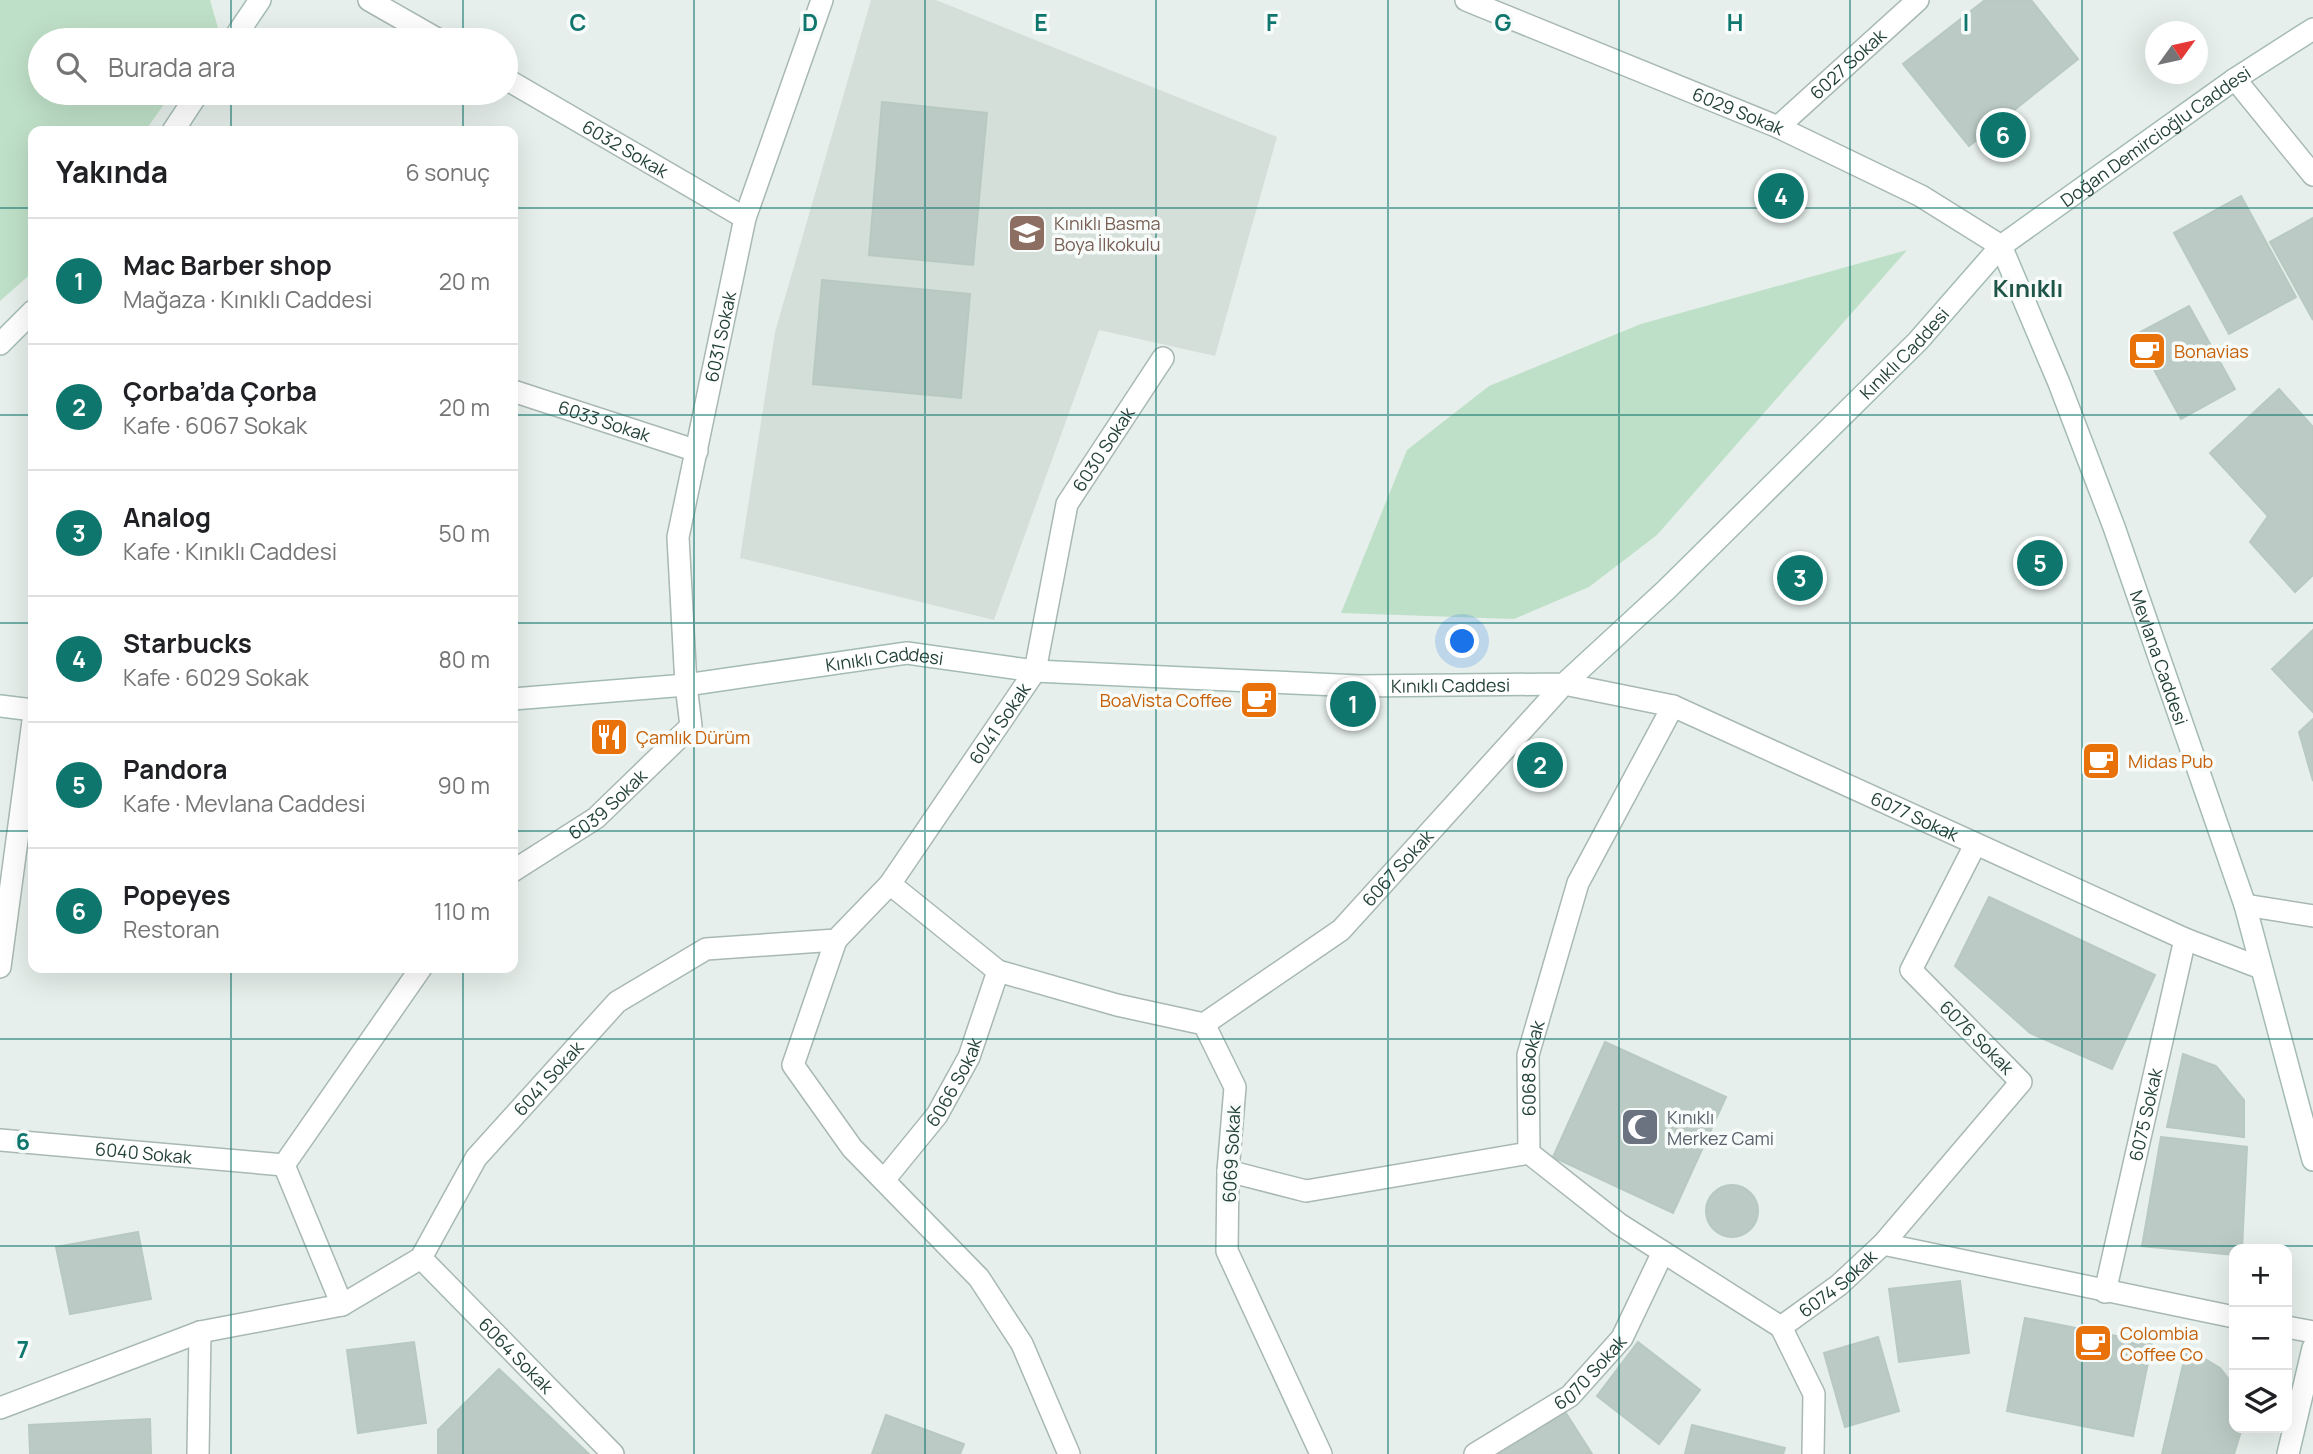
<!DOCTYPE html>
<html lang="tr">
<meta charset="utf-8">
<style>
:root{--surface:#fff;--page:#f2f2f2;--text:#202124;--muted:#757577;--line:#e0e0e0;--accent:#0f766e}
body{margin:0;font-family:Manrope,sans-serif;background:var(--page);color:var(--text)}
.controls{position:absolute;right:21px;bottom:21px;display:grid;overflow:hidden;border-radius:14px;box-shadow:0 7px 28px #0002}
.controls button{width:63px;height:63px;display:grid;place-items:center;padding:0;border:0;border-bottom:2px solid var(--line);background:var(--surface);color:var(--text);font:35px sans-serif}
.compass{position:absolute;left:2145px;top:21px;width:63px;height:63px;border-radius:50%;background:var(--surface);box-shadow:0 7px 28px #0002;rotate:57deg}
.you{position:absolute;left:1463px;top:642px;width:24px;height:24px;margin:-18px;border:5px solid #fff;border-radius:50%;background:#1a73e8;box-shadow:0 0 0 10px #1a73e833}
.badge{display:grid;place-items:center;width:46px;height:46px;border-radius:50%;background:var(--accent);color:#fff;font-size:23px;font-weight:700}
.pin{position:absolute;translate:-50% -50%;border:4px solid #fff;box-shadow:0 2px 7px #0006}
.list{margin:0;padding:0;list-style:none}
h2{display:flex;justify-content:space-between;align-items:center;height:91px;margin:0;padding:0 28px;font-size:30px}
h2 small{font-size:23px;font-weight:400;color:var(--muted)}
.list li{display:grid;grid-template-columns:46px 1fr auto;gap:21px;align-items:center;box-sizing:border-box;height:126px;padding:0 28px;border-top:2px solid var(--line)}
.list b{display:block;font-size:26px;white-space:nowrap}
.list p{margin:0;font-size:23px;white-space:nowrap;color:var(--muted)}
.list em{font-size:23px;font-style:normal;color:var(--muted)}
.icon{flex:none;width:38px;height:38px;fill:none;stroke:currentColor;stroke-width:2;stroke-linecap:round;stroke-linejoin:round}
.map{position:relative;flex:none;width:2313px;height:1454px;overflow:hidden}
.search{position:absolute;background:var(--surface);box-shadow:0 7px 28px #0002;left:28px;top:28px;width:490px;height:77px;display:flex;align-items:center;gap:18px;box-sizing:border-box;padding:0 24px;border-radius:38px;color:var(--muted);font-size:26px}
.panel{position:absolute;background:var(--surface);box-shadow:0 7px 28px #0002;left:28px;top:126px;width:490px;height:847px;border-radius:14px}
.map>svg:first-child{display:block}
</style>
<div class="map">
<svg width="2313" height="1454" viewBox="0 0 2313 1454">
<rect width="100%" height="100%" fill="#e6efeb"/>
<path fill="#d4dfda" d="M871,0H936L1277,137L1215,356L1099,330L994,620L740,558L775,332Z"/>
<g fill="#bfe0c8">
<path d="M0,0H210L218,28L209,40H40V93H172L145,131H33V272L0,301Z"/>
<path d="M1907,250L1657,535L1589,587L1514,619L1341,613L1407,450L1489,386L1641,324Z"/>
</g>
<g fill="#bbcac4" stroke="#b8c9c2" stroke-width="2">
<path d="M1985,0H2031L2078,59L1969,146L1903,64Z"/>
<path d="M882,102L987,113L973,265L869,255Z"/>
<path d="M2241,196L2296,297L2229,334L2174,233Z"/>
<path d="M2313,218V320L2270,242Z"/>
<path d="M822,280L970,294L961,398L813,384Z"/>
<path d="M2189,306L2235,389L2181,419L2135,335Z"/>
<path d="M2279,389L2313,427V575L2295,592L2250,542L2268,516L2210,453Z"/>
<path d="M2313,630V712L2272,669Z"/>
<path d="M2313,719V781L2299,732Z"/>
<path d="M1989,897L2155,975L2112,1069L2030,1033L1955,966Z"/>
<path d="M1605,1042L1726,1097L1673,1213L1553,1157Z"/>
<path d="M2183,1054L2216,1066L2244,1100V1137L2167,1127Z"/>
<path d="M2161,1137L2247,1147L2242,1249H2234V1255L2142,1246Z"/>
<circle cx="1732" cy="1211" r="26"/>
<path d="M138,1232L151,1299L70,1314L56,1247Z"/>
<path d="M1960,1281L1969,1353L1899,1362L1889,1289Z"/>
<path d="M2025,1318L2152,1343L2133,1436L2007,1411Z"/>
<path d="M1878,1337L1899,1411L1845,1427L1824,1353Z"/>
<path d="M414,1342L426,1423L358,1433L347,1350Z"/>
<path d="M1638,1342L1700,1390L1659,1444L1597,1396Z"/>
<path d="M2187,1348L2220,1368L2234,1386V1428H2242L2234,1454H2162Z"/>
<path d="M499,1369L589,1454H438V1430Z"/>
<path d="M1564,1410L1592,1454H1492Z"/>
<path d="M886,1415L964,1444L960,1454H872Z"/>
<path d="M150,1419L151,1454H30L29,1425Z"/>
<path d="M1692,1425L1785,1448L1783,1454H1685Z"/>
</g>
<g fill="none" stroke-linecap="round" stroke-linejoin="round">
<defs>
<g id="street">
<path d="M369,0L439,40"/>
<path id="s1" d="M1466,0L1778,127L1921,196L2001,246"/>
<path id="s2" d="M506,79L745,218"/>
<path d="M2235,79L2313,175"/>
<path id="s3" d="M1778,127L1918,0"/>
<path id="s4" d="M513,391L697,451"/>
<path id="s5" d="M513,871L596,818L691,726L686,685L678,537L745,218L822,0"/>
<path d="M890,884L998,971L1117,1005L1204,1024L1235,1087L1228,1171L1227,1251L1321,1454"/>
<path d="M2245,905L2313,916"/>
<path d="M836,940L793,1065L852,1148L979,1278L1022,1344L1069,1454"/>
<path d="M0,967L33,721"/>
<path id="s6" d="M1204,1024L1341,930L1564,684L1673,706L2185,939L2261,968"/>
<path id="s7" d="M0,1140L284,1165"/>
<path id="s8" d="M1529,1153L1619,1224L1781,1327L1839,1285L1883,1244L2234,1317"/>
<path d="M284,1165L421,968"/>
<path d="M284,1165L342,1305"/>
<path id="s9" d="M1228,1171L1306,1191L1529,1153L1528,1055L1578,883L1673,706"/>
<path id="s10" d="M884,1180L937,1115L969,1057L998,971"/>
<path d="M1883,1244L2021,1082L1911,970L1975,845"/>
<path id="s11" d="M421,1258L613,1454"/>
<path id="s12" d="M2105,1292L2185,939"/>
<path d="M1781,1327L1814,1394L1813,1454"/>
<path d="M2287,1327L2313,1332"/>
<path id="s13" d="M0,1408L200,1332L342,1305L421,1258L476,1158L617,1002L706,949L836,940L890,884L1035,671L1067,504L1163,358"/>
<path d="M198,1454L200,1332"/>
<path id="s14" d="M1475,1454L1570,1396L1622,1338L1663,1252"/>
</g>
<g id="secondary">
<path d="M233,40L260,0"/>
<path d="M173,131L198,93"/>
<path id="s15" d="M2001,246L2059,383L2114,527L2245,905L2313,1160"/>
<path d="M0,344L33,311"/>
<path id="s16" d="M513,699L686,685L907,653L1035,671L1359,686L1564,684L1666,590L1918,341L2001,246L2235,79L2313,29"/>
<path d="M0,706L33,710"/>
<path d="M2288,1454L2313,1348"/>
</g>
</defs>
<use href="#street" stroke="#a8b8b2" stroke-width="24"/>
<use href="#secondary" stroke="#a4bbb3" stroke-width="24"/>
<use href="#street" stroke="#fff" stroke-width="21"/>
<use href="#secondary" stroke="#fff" stroke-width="21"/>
</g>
<path fill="none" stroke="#0f766e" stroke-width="2" stroke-opacity="0.55" d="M231,0V40M463,0V40M694,0V1454M925,0V1454M1156,0V1454M1388,0V1454M1619,0V1454M1850,0V1454M2082,0V1454M231,93V131M463,93V131M0,208H33M513,208H2313M0,415H33M513,415H2313M0,623H33M513,623H2313M0,831H33M513,831H2313M231,968V1454M463,968V1454M0,1039H2313M0,1246H2313"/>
<defs>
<symbol id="school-square" viewBox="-11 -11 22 22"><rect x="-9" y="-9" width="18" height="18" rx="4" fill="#8d6e63" stroke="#f7fbf9"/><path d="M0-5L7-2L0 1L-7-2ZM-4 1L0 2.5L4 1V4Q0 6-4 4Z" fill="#fff"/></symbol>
<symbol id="cafe-square" viewBox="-11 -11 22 22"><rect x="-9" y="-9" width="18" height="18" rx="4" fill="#e8710a" stroke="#f7fbf9"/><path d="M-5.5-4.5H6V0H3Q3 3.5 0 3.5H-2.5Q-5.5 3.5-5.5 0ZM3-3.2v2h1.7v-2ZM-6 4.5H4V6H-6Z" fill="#fff"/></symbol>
<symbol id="restaurant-square" viewBox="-11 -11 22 22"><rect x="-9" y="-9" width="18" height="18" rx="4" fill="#e8710a" stroke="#f7fbf9"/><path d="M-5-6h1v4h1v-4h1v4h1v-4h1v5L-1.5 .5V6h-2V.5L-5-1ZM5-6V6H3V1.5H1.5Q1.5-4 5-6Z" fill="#fff"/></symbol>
<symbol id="mosque-square" viewBox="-11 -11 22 22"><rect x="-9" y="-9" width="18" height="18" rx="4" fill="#6b7280" stroke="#f7fbf9"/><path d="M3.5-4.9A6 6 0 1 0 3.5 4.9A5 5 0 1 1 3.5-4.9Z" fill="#fff"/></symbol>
</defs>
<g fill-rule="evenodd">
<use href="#school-square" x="1005" y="211" width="44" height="44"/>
<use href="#cafe-square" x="2125" y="329" width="44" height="44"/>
<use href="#cafe-square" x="1237" y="678" width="44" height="44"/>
<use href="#restaurant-square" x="587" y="715" width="44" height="44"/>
<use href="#cafe-square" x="2079" y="739" width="44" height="44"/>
<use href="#mosque-square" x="1618" y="1105" width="44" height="44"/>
<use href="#cafe-square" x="2071" y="1321" width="44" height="44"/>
</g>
<g text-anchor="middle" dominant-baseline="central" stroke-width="7" stroke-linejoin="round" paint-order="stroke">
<g font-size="18" fill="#24423a" stroke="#f7fbf9">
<text stroke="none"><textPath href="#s3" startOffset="94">6027 Sokak</textPath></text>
<text stroke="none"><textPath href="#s1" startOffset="294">6029 Sokak</textPath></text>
<text stroke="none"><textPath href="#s16" startOffset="1864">Doğan Demircioğlu Caddesi</textPath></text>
<text stroke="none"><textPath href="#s2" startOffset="138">6032 Sokak</textPath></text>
<text stroke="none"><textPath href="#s5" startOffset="625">6031 Sokak</textPath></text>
<text stroke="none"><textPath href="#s16" startOffset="1530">Kınıklı Caddesi</textPath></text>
<text stroke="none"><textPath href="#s4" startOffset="96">6033 Sokak</textPath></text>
<text stroke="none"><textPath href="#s13" startOffset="1580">6030 Sokak</textPath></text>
<text stroke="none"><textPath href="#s15" startOffset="441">Mevlana Caddesi</textPath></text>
<text stroke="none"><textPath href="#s16" startOffset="374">Kınıklı Caddesi</textPath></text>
<text stroke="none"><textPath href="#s16" startOffset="942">Kınıklı Caddesi</textPath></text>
<text stroke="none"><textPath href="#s13" startOffset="1281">6041 Sokak</textPath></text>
<text stroke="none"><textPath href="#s5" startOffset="116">6039 Sokak</textPath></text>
<text stroke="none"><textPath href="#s6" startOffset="875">6077 Sokak</textPath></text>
<text stroke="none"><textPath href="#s6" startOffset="250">6067 Sokak</textPath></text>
<text transform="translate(1977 1037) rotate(45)">6076 Sokak</text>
<text stroke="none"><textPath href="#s9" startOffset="392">6068 Sokak</textPath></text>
<text stroke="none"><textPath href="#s13" startOffset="672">6041 Sokak</textPath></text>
<text stroke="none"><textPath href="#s10" startOffset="121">6066 Sokak</textPath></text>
<text stroke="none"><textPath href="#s12" startOffset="182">6075 Sokak</textPath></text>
<text stroke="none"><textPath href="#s7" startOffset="144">6040 Sokak</textPath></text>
<text transform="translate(1231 1154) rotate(-87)">6069 Sokak</text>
<text stroke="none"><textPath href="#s8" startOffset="378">6074 Sokak</textPath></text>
<text stroke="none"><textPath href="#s11" startOffset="136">6064 Sokak</textPath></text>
<text stroke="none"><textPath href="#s14" startOffset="142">6070 Sokak</textPath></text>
</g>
<g font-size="18" fill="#785e54" stroke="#f7fbf9" text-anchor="start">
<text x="1054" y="223">Kınıklı Basma<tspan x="1054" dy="21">Boya İlkokulu</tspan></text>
</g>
<g font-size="18" fill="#c56008" stroke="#f7fbf9" text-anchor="start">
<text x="2174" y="351">Bonavias</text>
<text x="1232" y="700" text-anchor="end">BoaVista Coffee</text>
<text x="636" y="737">Çamlık Dürüm</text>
<text x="2128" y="761">Midas Pub</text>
<text x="2120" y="1333">Colombia<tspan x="2120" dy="21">Coffee Co</tspan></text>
</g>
<g font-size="18" fill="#5b616d" stroke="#f7fbf9" text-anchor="start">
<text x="1667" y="1117">Kınıklı<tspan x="1667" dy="21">Merkez Cami</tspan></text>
</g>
<g font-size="24" font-weight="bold" fill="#1f5548" stroke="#f7fbf9">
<text x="2028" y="287">Kınıklı</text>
</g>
</g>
<g font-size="23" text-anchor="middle" font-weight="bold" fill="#0f766e" stroke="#f7fbf9" stroke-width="7" stroke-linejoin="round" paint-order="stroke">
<text x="578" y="31">C</text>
<text x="810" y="31">D</text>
<text x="1041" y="31">E</text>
<text x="1272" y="31">F</text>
<text x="1503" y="31">G</text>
<text x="1735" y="31">H</text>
<text x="1966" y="31">I</text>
<text x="23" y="1150">6</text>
<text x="23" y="1358">7</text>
</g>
</svg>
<div class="controls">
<button>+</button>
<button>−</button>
<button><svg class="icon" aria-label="layers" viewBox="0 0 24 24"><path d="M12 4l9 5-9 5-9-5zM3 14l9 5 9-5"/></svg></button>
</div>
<svg class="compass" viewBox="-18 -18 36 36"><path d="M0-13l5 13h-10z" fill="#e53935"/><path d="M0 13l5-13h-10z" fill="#757577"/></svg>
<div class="you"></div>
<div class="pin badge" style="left:1353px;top:704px">1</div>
<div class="pin badge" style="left:1540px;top:765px">2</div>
<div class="pin badge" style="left:1800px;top:578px">3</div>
<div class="pin badge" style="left:1781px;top:196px">4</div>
<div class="pin badge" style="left:2040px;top:563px">5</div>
<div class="pin badge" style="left:2003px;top:135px">6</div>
<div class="search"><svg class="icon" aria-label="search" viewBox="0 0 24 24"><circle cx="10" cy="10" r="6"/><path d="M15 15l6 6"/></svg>Burada ara</div>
<section class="panel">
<h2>Yakında<small>6 sonuç</small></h2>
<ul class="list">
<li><span class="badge">1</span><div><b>Mac Barber shop</b><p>Mağaza · Kınıklı Caddesi</p></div><em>20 m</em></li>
<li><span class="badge">2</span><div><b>Çorba’da Çorba</b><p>Kafe · 6067 Sokak</p></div><em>20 m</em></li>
<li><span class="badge">3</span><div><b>Analog</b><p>Kafe · Kınıklı Caddesi</p></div><em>50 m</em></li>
<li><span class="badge">4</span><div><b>Starbucks</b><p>Kafe · 6029 Sokak</p></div><em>80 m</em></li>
<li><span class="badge">5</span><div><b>Pandora</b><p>Kafe · Mevlana Caddesi</p></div><em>90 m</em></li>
<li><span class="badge">6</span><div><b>Popeyes</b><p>Restoran</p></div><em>110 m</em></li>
</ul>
</section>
</div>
